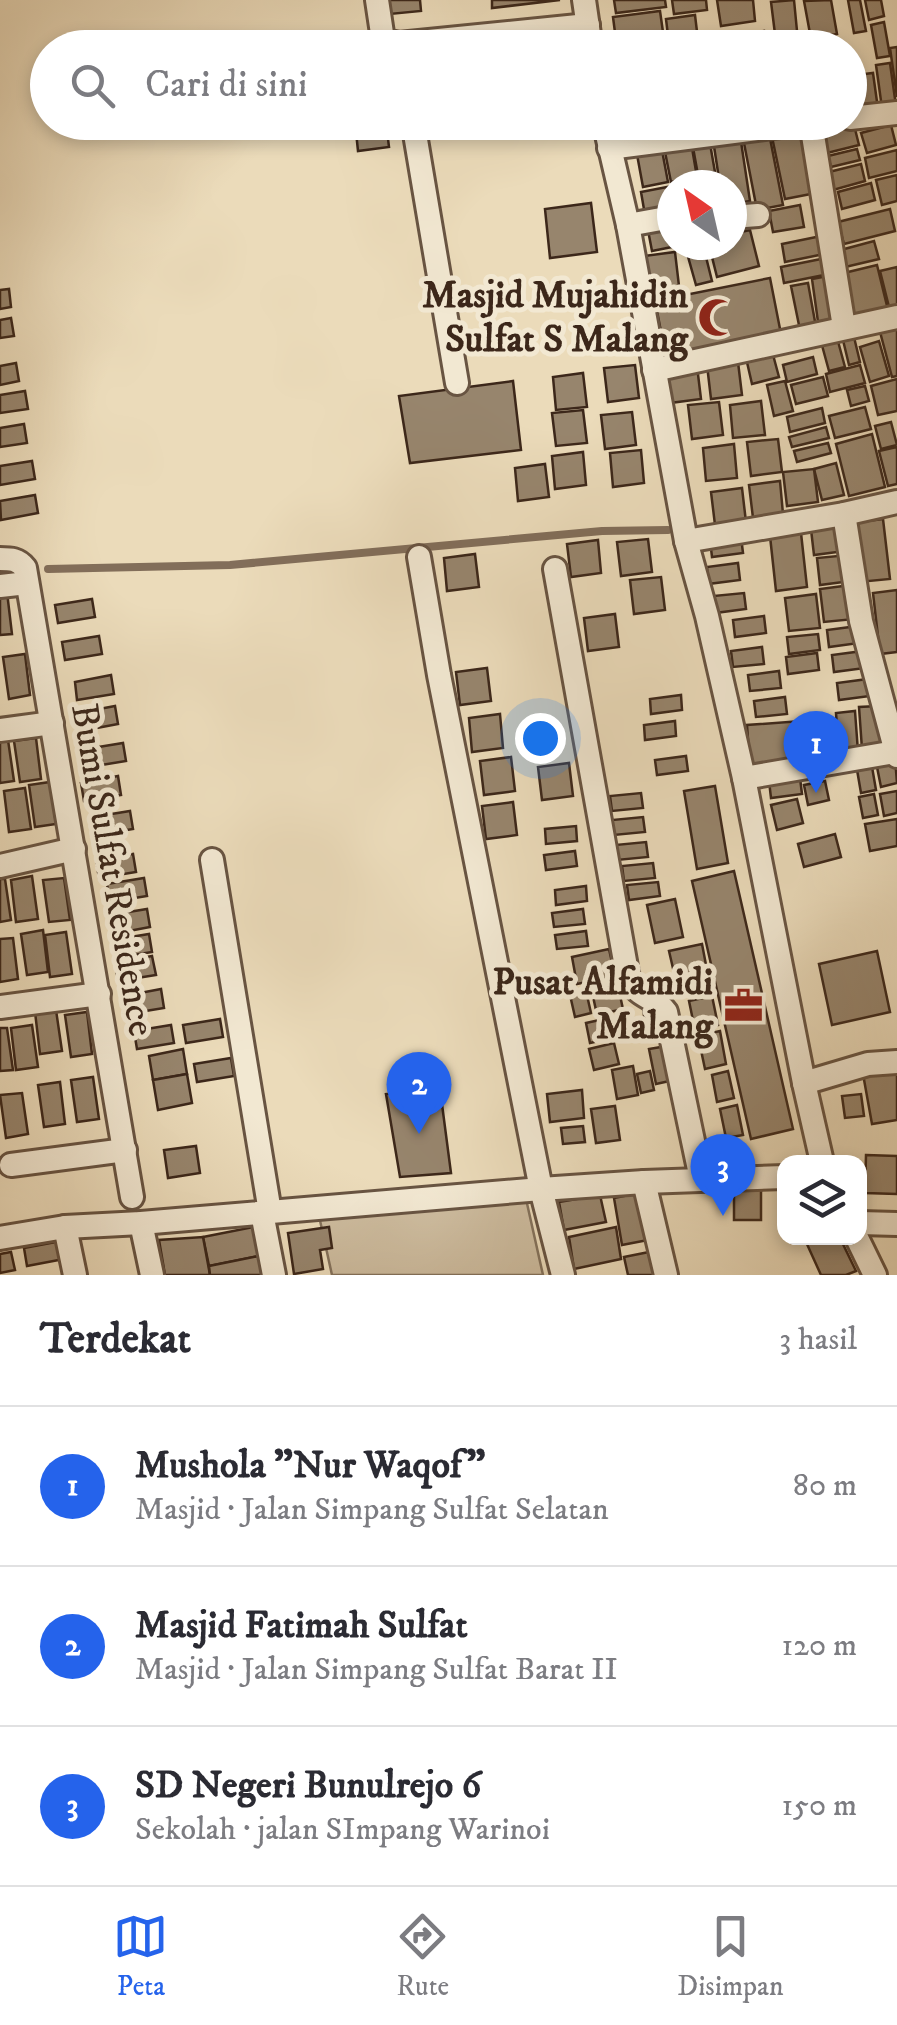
<!DOCTYPE html>
<html lang="id">
<meta charset="utf-8">
<style>
:root{--surface:#fff;--page:#f7f7f7;--text:#2b2b33;--muted:#7c7c81;--line:#e1e1e2;--accent:#2563eb}
body{margin:0;font-family:"IM FELL DW Pica",serif;background:var(--page);color:var(--text)}
.controls{position:absolute;right:30px;bottom:30px;display:grid;overflow:hidden;border-radius:20px;box-shadow:0 5px 15px #0003}
.controls button{width:90px;height:90px;display:grid;place-items:center;padding:0;border:0;border-bottom:2px solid var(--line);background:var(--surface);color:var(--text);font:50px sans-serif}
.compass{position:absolute;left:657px;top:170px;width:90px;height:90px;border-radius:50%;background:var(--surface);box-shadow:0 5px 15px #0003;rotate:326deg}
.you{position:absolute;left:540px;top:738px;width:35px;height:35px;margin:-25px;border:8px solid #fff;border-radius:50%;background:#1a73e8;box-shadow:0 0 0 15px #1a73e833}
.badge{display:grid;place-items:center;width:65px;height:65px;border-radius:50%;background:var(--accent);color:#fff;font-size:32px;font-weight:700}
.pin{position:absolute;translate:-50% -82px;filter:drop-shadow(0 2px 5px #0008)}
.pin::after{content:'';position:absolute;top:52px;width:35px;height:30px;background:inherit;clip-path:polygon(0 0,100% 0,50% 100%)}
.list{margin:0;padding:0;list-style:none}
h2{display:flex;justify-content:space-between;align-items:center;height:130px;margin:0;padding:0 40px;font-size:42px}
h2 small{font-size:32px;font-weight:400;color:var(--muted)}
.list li{display:grid;grid-template-columns:65px 1fr auto;gap:30px;align-items:center;box-sizing:border-box;height:160px;padding:0 40px;border-top:2px solid var(--line)}
.list b{display:block;font-size:38px;white-space:nowrap}
.list p{margin:0;font-size:32px;white-space:nowrap;color:var(--muted)}
.list em{font-size:32px;font-style:normal;color:var(--muted)}
.icon{flex:none;width:55px;height:55px;fill:none;stroke:currentColor;stroke-width:2;stroke-linecap:round;stroke-linejoin:round}
.map{position:relative;flex:none;width:897px;height:1275px;overflow:hidden}
.search{position:absolute;background:var(--surface);box-shadow:0 5px 15px #0003;left:30px;right:30px;top:30px;height:110px;display:flex;align-items:center;gap:25px;box-sizing:border-box;padding:0 35px;border-radius:55px;color:var(--muted);font-size:38px}
.sheet{height:610px;background:var(--surface)}
nav{display:flex;justify-content:space-around;align-items:center;box-sizing:border-box;height:140px;border-top:2px solid var(--line);background:var(--surface);font-size:28px;color:var(--muted)}
nav a{display:grid;justify-items:center;gap:5px}
nav .on{color:var(--accent)}
.map>svg:first-child{display:block}
</style>
<div class="map">
<svg width="897" height="1275" viewBox="0 0 897 1275">
<rect width="100%" height="100%" fill="#ebdbba"/>
<filter id="stains"><feTurbulence type="fractalNoise" baseFrequency=".002" numOctaves="4"/><feColorMatrix values="0 0 0 0 .2 0 0 0 0 .09 0 0 0 0 .02 0 0 0 .5 -.17"/></filter>
<radialGradient id="worn" r=".72"><stop offset=".6" stop-color="#630" stop-opacity="0"/><stop offset="1" stop-color="#630" stop-opacity=".3"/></radialGradient>
<path fill="#cdbc9f" stroke="#84725c" stroke-width="2.5" d="M526,1199L543,1275H332L319,1216Z"/>
<g fill="none" stroke-linecap="round" stroke-linejoin="round">
<path stroke="#826e5a" stroke-width="8" d="M48,569L230,565L602,531L668,530"/>
</g>
<g fill="#97856d" stroke="#3c271a" stroke-width="2.5">
<path d="M388,0H420L421,11L390,14Z"/>
<path d="M492,0H560L492,8Z"/>
<path d="M614,0H665L666,7L616,13Z"/>
<path d="M672,0H706L707,10L674,14Z"/>
<path d="M717,0H753L755,21L721,26Z"/>
<path d="M794,0L797,31L775,34L771,2Z"/>
<path d="M831,0L837,34L811,39L804,1Z"/>
<path d="M848,0H860L866,31L854,33Z"/>
<path d="M865,0H881L884,16L869,20Z"/>
<path d="M660,11L665,46L617,48L613,17Z"/>
<path d="M695,15L698,40L669,44L666,19Z"/>
<path d="M884,22L890,56L877,58L871,25Z"/>
<path d="M537,30L539,48H483L482,37Z"/>
<path d="M764,31L766,48H729L727,36Z"/>
<path d="M796,36L798,48H772L771,40Z"/>
<path d="M723,37L724,48H705L704,40Z"/>
<path d="M833,37L835,48H807L806,43Z"/>
<path d="M897,47V97L890,48Z"/>
<path d="M850,58H852L859,108L850,110Z"/>
<path d="M890,63L896,106L882,108L876,65Z"/>
<path d="M873,73L878,109L862,111L856,75Z"/>
<path d="M853,121L859,145L827,153L821,129Z"/>
<path d="M355,122H386L389,147L358,151Z"/>
<path d="M629,122H680V129L630,136Z"/>
<path d="M891,125L896,145L867,153L861,133Z"/>
<path d="M804,131L816,193L785,199L772,137Z"/>
<path d="M769,133L783,205L757,210L743,138Z"/>
<path d="M740,135L750,201L732,204V185H720L713,140Z"/>
<path d="M709,138L715,172L698,175L692,142Z"/>
<path d="M691,142L697,177L671,182L664,147Z"/>
<path d="M661,145L668,182L643,187L636,149Z"/>
<path d="M857,149L860,160L831,167L828,156Z"/>
<path d="M897,150V171L869,178L865,158Z"/>
<path d="M861,164L865,181L833,190L829,172Z"/>
<path d="M897,175V201L882,205L876,180Z"/>
<path d="M871,183L875,200L842,209L838,192Z"/>
<path d="M672,186V210L645,215L641,192Z"/>
<path d="M591,203L597,252L550,258L545,209Z"/>
<path d="M800,205L804,227L773,232L769,211Z"/>
<path d="M890,209L895,231L844,244L838,222Z"/>
<path d="M667,221L672,247L652,251L647,225Z"/>
<path d="M750,230L759,266L717,277L709,245H732V234Z"/>
<path d="M826,235L829,253L785,262L782,244Z"/>
<path d="M874,241L879,259L841,268L837,251Z"/>
<path d="M703,245L712,281L696,285L685,246Z"/>
<path d="M675,252L679,286L648,289L644,256Z"/>
<path d="M826,258L829,274L784,283L781,267Z"/>
<path d="M877,265L888,310L851,319L840,274Z"/>
<path d="M897,267V305L889,307L880,271Z"/>
<path d="M833,275L841,325L819,329L812,279Z"/>
<path d="M770,278L781,334L666,357L655,301Z"/>
<path d="M808,283L816,327L800,330L791,286Z"/>
<path d="M9,289L11,307L0,309V290Z"/>
<path d="M11,318L14,336L0,338V320Z"/>
<path d="M897,326V376L892,377L879,328Z"/>
<path d="M853,333L860,362L849,365L842,336Z"/>
<path d="M836,334L845,367L829,371L820,338Z"/>
<path d="M879,341L889,376L870,382L860,347Z"/>
<path d="M772,351L779,377L752,384L746,358Z"/>
<path d="M813,357L817,374L787,382L783,365Z"/>
<path d="M738,362L742,395L711,399L707,365Z"/>
<path d="M16,363L19,381L0,385V366Z"/>
<path d="M635,365L639,398L608,402L604,368Z"/>
<path d="M860,365L865,383L830,392L826,374Z"/>
<path d="M697,366L701,399L670,403L666,369Z"/>
<path d="M583,373L587,407L556,410L553,377Z"/>
<path d="M823,377L828,396L796,404L791,385Z"/>
<path d="M897,379V411L878,415L871,386Z"/>
<path d="M513,381L521,450L410,463L399,396Z"/>
<path d="M785,381L793,411L774,416L767,385Z"/>
<path d="M865,386L869,401L851,406L847,390Z"/>
<path d="M25,391L28,409L0,413V395Z"/>
<path d="M761,401L765,435L733,438L730,405Z"/>
<path d="M719,402L723,435L692,439L688,405Z"/>
<path d="M865,407L871,429L835,438L829,416Z"/>
<path d="M822,408L825,423L790,432L787,417Z"/>
<path d="M583,410L587,443L556,446L552,413Z"/>
<path d="M632,412L636,445L605,449L601,415Z"/>
<path d="M891,422L897,445L881,449L875,426Z"/>
<path d="M24,424L27,443L0,447V428Z"/>
<path d="M826,427L829,438L792,447L789,437Z"/>
<path d="M872,434L885,487L849,496L836,444Z"/>
<path d="M778,439L782,472L751,476L747,442Z"/>
<path d="M828,443L831,453L797,462L794,451Z"/>
<path d="M734,444L737,478L706,481L703,448Z"/>
<path d="M897,447V484L888,486L879,451Z"/>
<path d="M641,450L644,483L613,487L610,453Z"/>
<path d="M583,452L586,485L555,489L552,456Z"/>
<path d="M32,461L35,479L0,485V466Z"/>
<path d="M836,463L844,495L822,500L814,469Z"/>
<path d="M545,464L549,497L518,501L515,468Z"/>
<path d="M814,469L818,502L787,506L783,472Z"/>
<path d="M780,481L783,514L753,518L749,485Z"/>
<path d="M742,488L746,522L715,525L711,492Z"/>
<path d="M35,495L38,513L1,520L0,501Z"/>
<path d="M841,518L845,551L814,555L810,521Z"/>
<path d="M883,519L890,579L859,582L852,523Z"/>
<path d="M800,524L807,587L776,591L769,527Z"/>
<path d="M741,537L743,553L712,557L710,540Z"/>
<path d="M648,539L652,572L621,576L617,542Z"/>
<path d="M598,540L601,573L571,577L567,544Z"/>
<path d="M475,554L479,587L447,591L444,558Z"/>
<path d="M848,555L851,581L820,585L817,558Z"/>
<path d="M738,563L740,580L708,584L707,567Z"/>
<path d="M661,577L665,610L634,614L630,580Z"/>
<path d="M851,585L855,619L824,622L820,589Z"/>
<path d="M897,590V652L880,654L873,593Z"/>
<path d="M7,592L12,634L0,635V593Z"/>
<path d="M744,593L746,609L715,613L713,596Z"/>
<path d="M816,594L820,628L789,631L785,598Z"/>
<path d="M92,599L95,617L58,623L55,605Z"/>
<path d="M615,614L619,647L588,651L584,618Z"/>
<path d="M764,616L766,633L735,637L733,620Z"/>
<path d="M858,626L859,643L829,647L827,630Z"/>
<path d="M818,634L820,650L789,654L787,637Z"/>
<path d="M99,636L102,654L65,660L62,642Z"/>
<path d="M762,647L764,664L733,667L731,651Z"/>
<path d="M863,651L865,668L834,672L832,655Z"/>
<path d="M817,653L819,670L788,674L786,657Z"/>
<path d="M25,654L30,695L9,699L3,657Z"/>
<path d="M487,668L491,701L460,705L456,672Z"/>
<path d="M779,671L781,688L750,691L748,675Z"/>
<path d="M111,675L114,694L77,700L75,682Z"/>
<path d="M868,679L870,696L839,700L837,683Z"/>
<path d="M681,695L682,710L651,714L650,699Z"/>
<path d="M785,697L787,714L756,717L754,701Z"/>
<path d="M115,706L118,724L81,731L78,713Z"/>
<path d="M878,706L881,747L862,749L859,707Z"/>
<path d="M855,711L858,752L839,754L836,713Z"/>
<path d="M500,714L503,748L472,752L469,718Z"/>
<path d="M675,721L676,736L645,740L644,725Z"/>
<path d="M801,721L805,762L750,767L747,725Z"/>
<path d="M36,738L41,779L20,782L14,741Z"/>
<path d="M8,740L14,781L0,783V741Z"/>
<path d="M123,743L126,761L89,767L86,749Z"/>
<path d="M686,756L688,771L657,775L655,760Z"/>
<path d="M511,757L515,791L484,795L480,761Z"/>
<path d="M895,758L897,783L881,787L876,762Z"/>
<path d="M871,761L876,790L861,793L856,764Z"/>
<path d="M569,763L573,796L542,800L538,767Z"/>
<path d="M118,776L121,795L84,801L81,783Z"/>
<path d="M800,778L802,794L771,798L769,781Z"/>
<path d="M825,781L829,800L808,805L804,785Z"/>
<path d="M50,782L56,824L35,827L29,785Z"/>
<path d="M715,786L728,863L697,869L684,791Z"/>
<path d="M25,788L31,829L9,832L4,791Z"/>
<path d="M897,791V813L884,816L880,794Z"/>
<path d="M641,793L643,808L612,811L610,796Z"/>
<path d="M874,794L878,815L863,818L859,797Z"/>
<path d="M797,799L803,823L777,830L771,805Z"/>
<path d="M513,802L517,835L486,839L482,806Z"/>
<path d="M130,811L133,829L96,835L93,817Z"/>
<path d="M643,817L645,832L614,835L612,820Z"/>
<path d="M897,819V846L870,851L865,824Z"/>
<path d="M576,826L577,841L546,844L545,829Z"/>
<path d="M835,834L841,857L804,867L798,844Z"/>
<path d="M646,842L648,857L617,860L615,845Z"/>
<path d="M575,851L577,866L546,870L544,855Z"/>
<path d="M133,854L136,872L99,878L96,860Z"/>
<path d="M653,863L655,878L624,881L622,866Z"/>
<path d="M734,871L793,1129L751,1139L692,881Z"/>
<path d="M32,876L38,919L16,922L11,880Z"/>
<path d="M64,878L70,920L49,922L43,880Z"/>
<path d="M144,878L147,896L110,902L107,884Z"/>
<path d="M0,879H5L11,920L0,922Z"/>
<path d="M658,882L660,896L629,900L627,885Z"/>
<path d="M586,886L587,901L556,905L555,890Z"/>
<path d="M675,899L683,937L655,943L647,905Z"/>
<path d="M147,909L150,927L113,934L110,915Z"/>
<path d="M583,909L585,924L554,927L552,913Z"/>
<path d="M43,930L48,972L27,975L21,934Z"/>
<path d="M586,931L588,946L557,949L555,935Z"/>
<path d="M66,932L72,974L50,977L45,935Z"/>
<path d="M149,934L152,952L115,958L112,940Z"/>
<path d="M13,938L18,979L0,982V939Z"/>
<path d="M702,944L707,970L675,977L669,951Z"/>
<path d="M609,949L615,976L577,984L572,957Z"/>
<path d="M877,951L890,1012L832,1025L819,964Z"/>
<path d="M152,956L156,975L118,981L115,963Z"/>
<path d="M617,982L623,1009L597,1015L591,987Z"/>
<path d="M161,989L164,1008L127,1014L124,996Z"/>
<path d="M586,991L591,1013L575,1017L570,995Z"/>
<path d="M712,996L718,1025L695,1030L689,1001Z"/>
<path d="M658,1006L662,1025L646,1028L643,1009Z"/>
<path d="M56,1010L62,1051L40,1054L35,1012Z"/>
<path d="M87,1012L92,1054L71,1057L65,1015Z"/>
<path d="M613,1017L617,1037L590,1043L586,1023Z"/>
<path d="M220,1019L223,1037L186,1043L183,1025Z"/>
<path d="M32,1025L38,1067L16,1070L11,1028Z"/>
<path d="M171,1025L174,1043L137,1049L134,1031Z"/>
<path d="M0,1028H7L13,1070L0,1071Z"/>
<path d="M720,1031L726,1064L705,1069L698,1036Z"/>
<path d="M614,1043L619,1064L594,1070L589,1049Z"/>
<path d="M667,1046L674,1080L656,1084L649,1049Z"/>
<path d="M183,1049L187,1074L153,1080L149,1056Z"/>
<path d="M231,1058L234,1076L197,1082L194,1064Z"/>
<path d="M633,1066L638,1095L617,1099L612,1070Z"/>
<path d="M897,1068V1120L872,1124L863,1074Z"/>
<path d="M650,1071L654,1090L641,1093L637,1074Z"/>
<path d="M728,1071L734,1098L717,1102L712,1075Z"/>
<path d="M187,1074L192,1103L158,1110L153,1080Z"/>
<path d="M93,1077L99,1119L77,1122L71,1080Z"/>
<path d="M60,1082L65,1124L44,1127L38,1085Z"/>
<path d="M440,1089L451,1173L400,1177L386,1094Z"/>
<path d="M582,1090L584,1118L550,1122L547,1094Z"/>
<path d="M22,1093L28,1134L6,1138L0,1095Z"/>
<path d="M861,1094L864,1116L845,1118L842,1096Z"/>
<path d="M737,1105L743,1135L726,1138L720,1109Z"/>
<path d="M615,1106L620,1140L596,1143L591,1109Z"/>
<path d="M583,1126L585,1142L563,1144L561,1128Z"/>
<path d="M196,1146L200,1173L168,1178L164,1150Z"/>
<path d="M866,1155L897,1156V1194L865,1193Z"/>
<rect x="734" y="1185" width="27" height="35"/>
<path d="M639,1193L648,1240L622,1245L614,1198Z"/>
<path d="M600,1195L606,1222L564,1230L559,1202Z"/>
<path d="M259,1226L264,1255L209,1266L203,1237Z"/>
<path d="M329,1227L332,1248L320,1250L323,1269L294,1274L288,1233Z"/>
<path d="M616,1227L621,1259L574,1269L569,1237Z"/>
<path d="M203,1237L210,1275H165L159,1240Z"/>
<path d="M816,1238H840L856,1271L846,1275H821L806,1242Z"/>
<path d="M61,1241L64,1259L27,1266L24,1248Z"/>
<path d="M654,1251L658,1275H628L624,1257Z"/>
<path d="M11,1252L15,1270L0,1273V1254Z"/>
<path d="M264,1255L268,1275H210L209,1266Z"/>
</g>
<g fill="none" stroke-linecap="round" stroke-linejoin="round">
<defs>
<g id="minor">
<path d="M377,0L383,40L399,44L400,48"/>
<path d="M584,0L591,48"/>
<path d="M399,44L588,25"/>
<path d="M850,118L897,113"/>
<path d="M413,122L457,383"/>
<path d="M604,122L628,225L686,541L707,616L744,778L804,1083L822,1162"/>
<path d="M811,123L844,327"/>
<path d="M609,148L811,122"/>
<path d="M732,217L758,215"/>
<path d="M628,225L672,217"/>
<path d="M654,370L897,317"/>
<path d="M844,514L861,621L897,756"/>
<path d="M686,541L844,514L897,502"/>
<path d="M419,557L439,675L541,1189L563,1275"/>
<path d="M0,559C11,559 18,559 25,568L132,1197"/>
<path d="M555,569L628,978C639,999 655,996 666,1012L701,1179"/>
<path d="M0,586L27,583"/>
<path d="M0,730L52,723"/>
<path d="M744,778L895,752"/>
<path d="M212,860L270,1212"/>
<path d="M0,866L74,849"/>
<path d="M0,1007L99,994"/>
<path d="M804,1083L868,1064L897,1062"/>
<path d="M11,1165L125,1150"/>
<path d="M644,1182L666,1275"/>
<path d="M262,1213L274,1275"/>
<path d="M141,1223L152,1275"/>
<path d="M860,1223L897,1224"/>
<path d="M65,1227L75,1275"/>
<path d="M0,1238L65,1227L141,1223L541,1189L644,1182L784,1177"/>
<path d="M857,1238L875,1275"/>
</g>
</defs>
<use href="#minor" stroke="#685442" stroke-width="28"/>
<use href="#minor" stroke="#f2e8d2" stroke-width="22"/>
</g>
<defs>
<symbol id="mosque-bare" viewBox="-9 -9 18 18"><path d="M3.5-4.9A6 6 0 1 0 3.5 4.9A5 5 0 1 1 3.5-4.9Z" fill="#8f2418" stroke="#f2e8d2" stroke-width="2.5" paint-order="stroke"/></symbol>
<symbol id="office-bare" viewBox="-9 -9 18 18"><path d="M-6-3h4V-5.5h4V-3h4V5H-6ZM-1-4.5V-3h2v-1.5ZM-6 0V1H6V0Z" fill="#8f2418" stroke="#f2e8d2" stroke-width="2.5" paint-order="stroke"/></symbol>
</defs>
<g fill-rule="evenodd">
<use href="#mosque-bare" x="690" y="290" width="55" height="55"/>
<use href="#office-bare" x="716" y="978" width="55" height="55"/>
</g>
<g text-anchor="middle" dominant-baseline="central" stroke-width="10" stroke-linejoin="round" paint-order="stroke">
<g font-size="38" font-weight="bold" fill="#3c271a" stroke="#f2e8d2" text-anchor="end">
<text x="688" y="296">Masjid Mujahidin<tspan x="688" dy="44">Sulfat S Malang</tspan></text>
<text x="713" y="983">Pusat Alfamidi<tspan x="713" dy="44">Malang</tspan></text>
</g>
<g font-size="38" fill="#3c271a" stroke="#f2e8d2">
<text transform="translate(112 870) rotate(80)">Bumi Sulfat Residence</text>
</g>
</g>
<rect width="100%" height="100%" filter="url(#stains)"/>
<rect width="100%" height="100%" fill="url(#worn)"/>
</svg>
<div class="controls">
<button><svg class="icon" aria-label="layers" viewBox="0 0 24 24"><path d="M12 4l9 5-9 5-9-5zM3 14l9 5 9-5"/></svg></button>
</div>
<svg class="compass" viewBox="-18 -18 36 36"><path d="M0-13l5 13h-10z" fill="#e53935"/><path d="M0 13l5-13h-10z" fill="#7c7c81"/></svg>
<div class="you"></div>
<div class="pin badge" style="left:816px;top:793px">1</div>
<div class="pin badge" style="left:419px;top:1134px">2</div>
<div class="pin badge" style="left:723px;top:1216px">3</div>
<div class="search"><svg class="icon" aria-label="search" viewBox="0 0 24 24"><circle cx="10" cy="10" r="6"/><path d="M15 15l6 6"/></svg>Cari di sini</div>
</div>
<section class="sheet">
<h2>Terdekat<small>3 hasil</small></h2>
<ul class="list">
<li><span class="badge">1</span><div><b>Mushola &quot;Nur Waqof&quot;</b><p>Masjid · Jalan Simpang Sulfat Selatan</p></div><em>80 m</em></li>
<li><span class="badge">2</span><div><b>Masjid Fatimah Sulfat</b><p>Masjid · Jalan Simpang Sulfat Barat II</p></div><em>120 m</em></li>
<li><span class="badge">3</span><div><b>SD Negeri Bunulrejo 6</b><p>Sekolah · jalan SImpang Warinoi</p></div><em>150 m</em></li>
</ul>
</section>
<nav>
<a class="on"><svg class="icon" aria-label="map" viewBox="0 0 24 24"><path d="M3 6l6-2 6 2 6-2v14l-6 2-6-2-6 2zM9 4v14M15 6v14"/></svg>Peta</a>
<a><svg class="icon" aria-label="directions" viewBox="0 0 24 24"><path d="M12 3l9 9-9 9-9-9zM9 14v-3h6M13 9l2 2-2 2"/></svg>Rute</a>
<a><svg class="icon" aria-label="saved" viewBox="0 0 24 24"><path d="M7 4h10v16l-5-4-5 4z"/></svg>Disimpan</a>
</nav>
